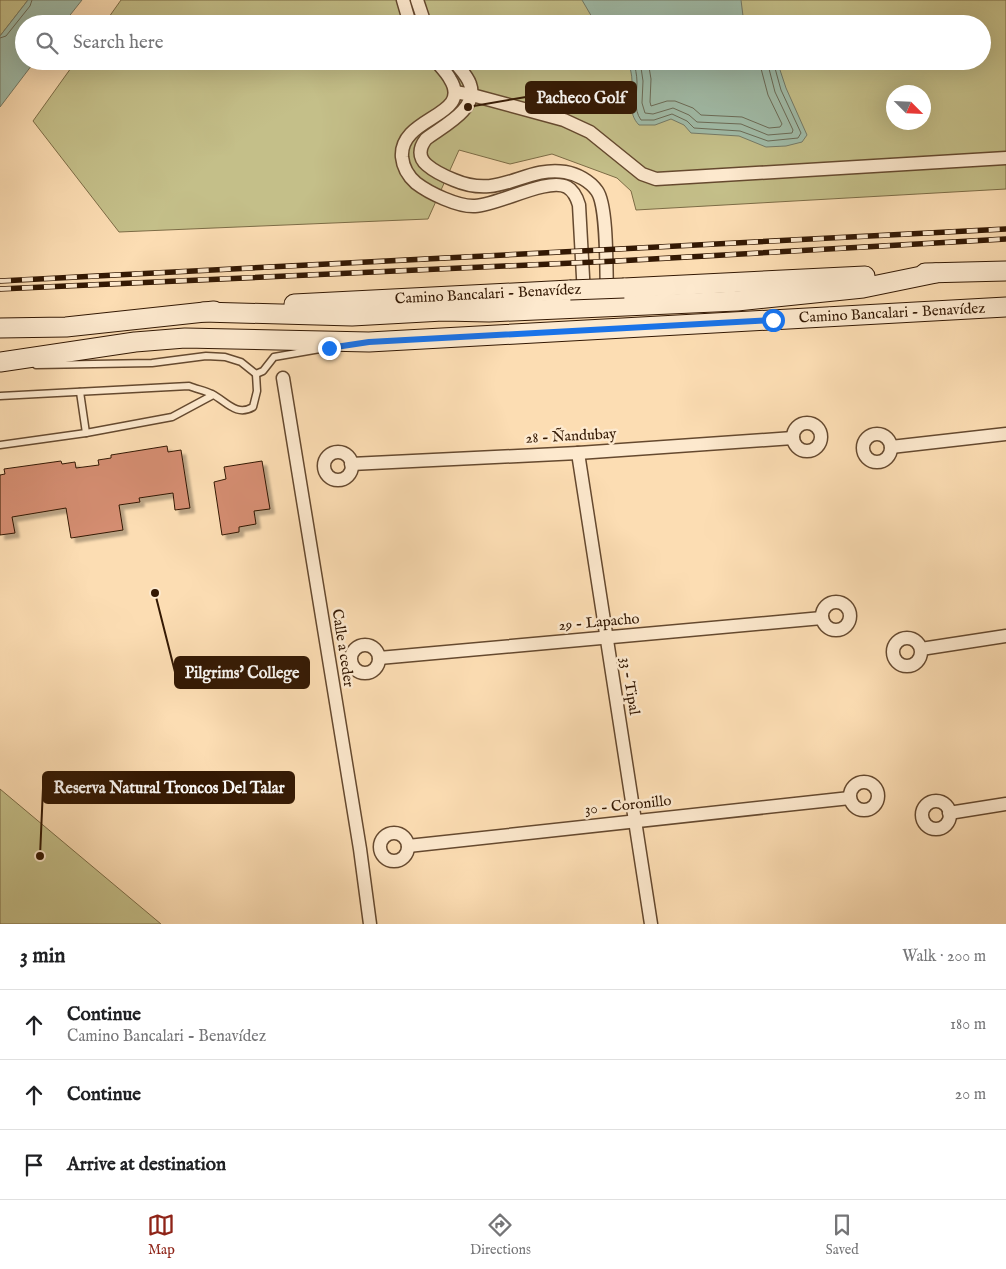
<!DOCTYPE html>
<meta charset="utf-8">
<style>
:root{--surface:#fff;--page:#f6f6f6;--text:#202124;--muted:#757577;--line:#e0e0e0;--accent:#8f2418}
body{margin:0;font-family:"IM FELL English",serif;background:var(--page);color:var(--text)}
.compass{position:absolute;left:886px;top:85px;width:45px;height:45px;border-radius:50%;background:var(--surface);box-shadow:0 5px 20px #0002;rotate:114deg}
.stop{position:absolute;width:15px;height:15px;margin:-11px;border:4px solid #1a73e8;border-radius:50%;background:#fff}
.stop.end{background:#1a73e8;border-color:#fff;box-shadow:0 1px 5px #0008}
.list{margin:0;padding:0;list-style:none}
h2{display:flex;justify-content:space-between;align-items:center;height:65px;margin:0;padding:0 20px;font-size:21px}
h2 small{font-size:16px;font-weight:400;color:var(--muted)}
.list li{display:grid;grid-template-columns:32px 1fr auto;gap:15px;align-items:center;box-sizing:border-box;height:70px;padding:0 20px;border-top:1px solid var(--line)}
.list b{display:block;font-size:19px;white-space:nowrap}
.list p{margin:0;font-size:16px;white-space:nowrap;color:var(--muted)}
.list em{font-size:16px;font-style:normal;color:var(--muted)}
.icon{flex:none;width:28px;height:28px;fill:none;stroke:currentColor;stroke-width:2;stroke-linecap:round;stroke-linejoin:round}
.map{position:relative;flex:none;width:1006px;height:924px;overflow:hidden}
.search{position:absolute;background:var(--surface);box-shadow:0 5px 20px #0002;left:15px;right:15px;top:15px;height:55px;display:flex;align-items:center;gap:12px;box-sizing:border-box;padding:0 18px;border-radius:28px;color:var(--muted);font-size:19px}
.sheet{height:275px;background:var(--surface)}
nav{display:flex;justify-content:space-around;align-items:center;box-sizing:border-box;height:70px;border-top:1px solid var(--line);background:var(--surface);font-size:14px;color:var(--muted)}
nav a{display:grid;justify-items:center;gap:2px}
nav .on{color:var(--accent)}
.map>svg:first-child{display:block}
</style>
<div class="map">
<svg width="1006" height="924" viewBox="0 0 1006 924">
<defs>
<filter id="shadow"><feDropShadow dx="4.5" dy="4.5" stdDeviation="1" flood-color="#0004"/></filter>
</defs>
<rect width="100%" height="100%" fill="#fcddb3"/>
<filter id="stains"><feTurbulence type="fractalNoise" baseFrequency=".004" numOctaves="4"/><feColorMatrix values="0 0 0 0 .2 0 0 0 0 .09 0 0 0 0 .02 0 0 0 .5 -.17"/></filter>
<radialGradient id="worn" r=".72"><stop offset=".6" stop-color="#630" stop-opacity="0"/><stop offset="1" stop-color="#630" stop-opacity=".3"/></radialGradient>
<g fill="#c4bf89" stroke="#7c6c46" fill-rule="evenodd">
<path d="M0,0H28L0,36Z"/>
<path d="M121,0H1006V189L636,210L631,191L617,178L552,154L510,164L459,150L428,219L119,232L33,121L76,61H982V24H104ZM894,92H924V122H894Z"/>
<path d="M0,789L161,924H0Z"/>
</g>
<g fill="#a0bca9" stroke="#747a67">
<path d="M28,0H82L63,24H24V61H35L0,107V36Z"/>
<path d="M582,0H741L744,24H596Z"/>
<path d="M628,61H777L786,88L807,135L802,142L786,146L766,147L739,136L691,133L684,125L671,119L655,125H639C627,113 633,96 632,81C632,75 630,67 628,61Z"/>
</g>
<g fill="none" stroke-linecap="round" stroke-linejoin="round">
<g stroke="#6a6a56" stroke-width="1">
<path d="M0,38L6,36L30,6L32,0"/>
<path d="M634,61C635,68 637,75 637,82C637,95 633,109 641,120H654L672,114L687,121L694,128L740,131L768,141L798,138L801,133L781,90L773,61"/>
<path d="M640,61L643,81L642,103L645,113L653,114L673,108L689,115L697,122L741,124L768,135L792,133L793,130L775,92L767,61"/>
<path d="M648,61L651,79L650,102L651,106L667,101H675L693,108L701,115L742,117L769,128L780,127L782,124L768,95L759,61"/>
</g>
</g>
<g fill="#d48d71" stroke="#331803" filter="url(#shadow)">
<path d="M167,446L168,452L181,450L190,508L175,510L173,493L139,498L140,502L119,505L123,530L71,538L66,508L12,517L15,533L0,535V475L5,474L4,469L61,461L62,464L75,462L76,468L99,465L98,460L111,458V455Z"/>
<path d="M262,461L270,509L254,511L256,524L239,527V532L222,535L214,482L226,479L224,467Z"/>
</g>
<g fill="none" stroke-linecap="round" stroke-linejoin="round">
<defs>
<g id="service">
<path d="M36,365L152,363L206,356L225,357L241,362L256,374"/>
<path d="M256,374L263,371L274,357L320,349"/>
<path d="M80,392L86,433"/>
<path d="M0,396L189,386C197,389 205,391 212,394C226,401 236,417 253,407L257,391L256,374"/>
<path d="M0,445L86,433L172,417L213,395"/>
</g>
<g id="minor">
<path d="M403,0L410,24"/>
<path d="M417,0L425,24"/>
<path d="M436,61C441,67 447,73 450,79C474,117 399,116 402,157C403,167 408,176 416,183C429,193 458,207 475,206C499,205 547,177 567,187C574,191 577,198 579,205L584,295"/>
<path d="M454,61C459,68 467,75 470,84C479,109 443,126 426,139C419,148 418,157 427,165C435,172 444,176 454,180C501,200 523,166 565,172C577,174 590,181 597,191C608,206 606,275 607,297"/>
<path d="M455,92L472,95L564,120L590,132L642,174L656,179L1006,158"/>
<path d="M283,378L360,849L370,924"/>
<circle cx="807" cy="437" r="14"/>
<circle cx="877" cy="448" r="14"/>
<path d="M891,447L1006,434"/>
<circle cx="338" cy="466" r="14"/>
<path d="M578,453L651,924"/>
<path d="M351,464L578,453L793,438"/>
<circle cx="836" cy="616" r="14"/>
<circle cx="907" cy="652" r="14"/>
<circle cx="365" cy="659" r="14"/>
<path d="M921,649L1006,636"/>
<path d="M379,658L822,618"/>
<circle cx="864" cy="796" r="14"/>
<circle cx="936" cy="815" r="14"/>
<path d="M949,813L1006,804"/>
<circle cx="394" cy="847" r="14"/>
<path d="M408,846L850,798"/>
</g>
<g id="secondary">
<path d="M925,273L1006,271"/>
<path d="M624,288L865,276"/>
<path d="M294,304L570,290"/>
<path d="M203,312L352,316L443,311L489,312L737,301L863,288L936,273"/>
<path d="M0,328L66,327L214,311"/>
<path d="M0,362L135,342L185,338L369,342L1006,307"/>
</g>
</defs>
<use href="#service" stroke="#65492f" stroke-width="9"/>
<use href="#minor" stroke="#65492f" stroke-width="15"/>
<use href="#secondary" stroke="#331803" stroke-width="21"/>
<use href="#service" stroke="#fde9ce" stroke-width="6"/>
<use href="#minor" stroke="#fde9ce" stroke-width="12"/>
<use href="#secondary" stroke="#fde9ce" stroke-width="19"/>
<defs>
<g id="rail">
<path d="M0,281L1006,229"/>
<path d="M0,289L617,261L1006,239"/>
</g>
</defs>
<use href="#rail" stroke="#331803" stroke-width="5.5"/>
<use href="#rail" stroke="#fde9ce" stroke-width="4" stroke-dasharray="11" stroke-linecap="butt"/>
<defs>
<path id="secondary-bridge" d="M570,290L624,288"/>
</defs>
<use href="#secondary-bridge" stroke="#331803" stroke-width="21" stroke-linecap="butt"/>
<use href="#secondary-bridge" stroke="#fde9ce" stroke-width="19"/>
</g>
<g fill="none" stroke-linecap="round" stroke-linejoin="round">
<path stroke="#1a73e8" stroke-width="6" d="M329,348L369,342L773,320"/>
</g>
<g text-anchor="middle" dominant-baseline="central" stroke-width="5" stroke-linejoin="round" paint-order="stroke">
<g font-size="15" fill="#331803" stroke="#fde9ce">
<text transform="translate(488 294) rotate(-3)">Camino Bancalari - Benavídez</text>
<text transform="translate(892 313) rotate(-3)">Camino Bancalari - Benavídez</text>
<text transform="translate(571 436) rotate(-3)">28 - Ñandubay</text>
<text transform="translate(599 622) rotate(-5)">29 - Lapacho</text>
<text transform="translate(343 648) rotate(81)">Calle a ceder</text>
<text transform="translate(630 686) rotate(81)">33 - Tipal</text>
<text transform="translate(628 805) rotate(-6)">30 - Coronillo</text>
</g>
</g>
<path fill="none" stroke="#331803" stroke-width="2" d="M468 107L526 97M155 593L175 672M40 856L43 788"/>
<g fill="#331803" stroke="#fde9ce" stroke-width="2">
<circle cx="468" cy="107" r="5"/>
<circle cx="155" cy="593" r="5"/>
<circle cx="40" cy="856" r="5"/>
</g>
<g fill="#331803" stroke="#331803" stroke-width="2">
<rect x="526" y="82" width="110" height="31" rx="5"/>
<rect x="175" y="657" width="134" height="31" rx="5"/>
<rect x="43" y="772" width="251" height="31" rx="5"/>
</g>
<g font-size="16" text-anchor="middle" font-weight="bold" fill="#fff">
<text x="581" y="103">Pacheco Golf</text>
<text x="242" y="678">Pilgrims' College</text>
<text x="169" y="793">Reserva Natural Troncos Del Talar</text>
</g>
<rect width="100%" height="100%" filter="url(#stains)"/>
<rect width="100%" height="100%" fill="url(#worn)"/>
</svg>
<svg class="compass" viewBox="-18 -18 36 36"><path d="M0-13l5 13h-10z" fill="#e53935"/><path d="M0 13l5-13h-10z" fill="#757577"/></svg>
<div class="stop" style="left:773px;top:320px"></div>
<div class="stop end" style="left:329px;top:348px"></div>
<div class="search"><svg class="icon" aria-label="search" viewBox="0 0 24 24"><circle cx="10" cy="10" r="6"/><path d="M15 15l6 6"/></svg>Search here</div>
</div>
<section class="sheet">
<h2>3 min<small>Walk · 200 m</small></h2>
<ul class="list">
<li><svg class="icon" aria-label="ahead" viewBox="0 0 24 24"><path d="M12 20V5M6 11l6-6 6 6"/></svg><div><b>Continue</b><p>Camino Bancalari - Benavídez</p></div><em>180 m</em></li>
<li><svg class="icon" aria-label="ahead" viewBox="0 0 24 24"><path d="M12 20V5M6 11l6-6 6 6"/></svg><div><b>Continue</b></div><em>20 m</em></li>
<li><svg class="icon" aria-label="arrive" viewBox="0 0 24 24"><path d="M6 21V4h12l-3 4 3 4H6"/></svg><div><b>Arrive at destination</b></div></li>
</ul>
</section>
<nav>
<a class="on"><svg class="icon" aria-label="map" viewBox="0 0 24 24"><path d="M3 6l6-2 6 2 6-2v14l-6 2-6-2-6 2zM9 4v14M15 6v14"/></svg>Map</a>
<a><svg class="icon" aria-label="directions" viewBox="0 0 24 24"><path d="M12 3l9 9-9 9-9-9zM9 14v-3h6M13 9l2 2-2 2"/></svg>Directions</a>
<a><svg class="icon" aria-label="saved" viewBox="0 0 24 24"><path d="M7 4h10v16l-5-4-5 4z"/></svg>Saved</a>
</nav>
